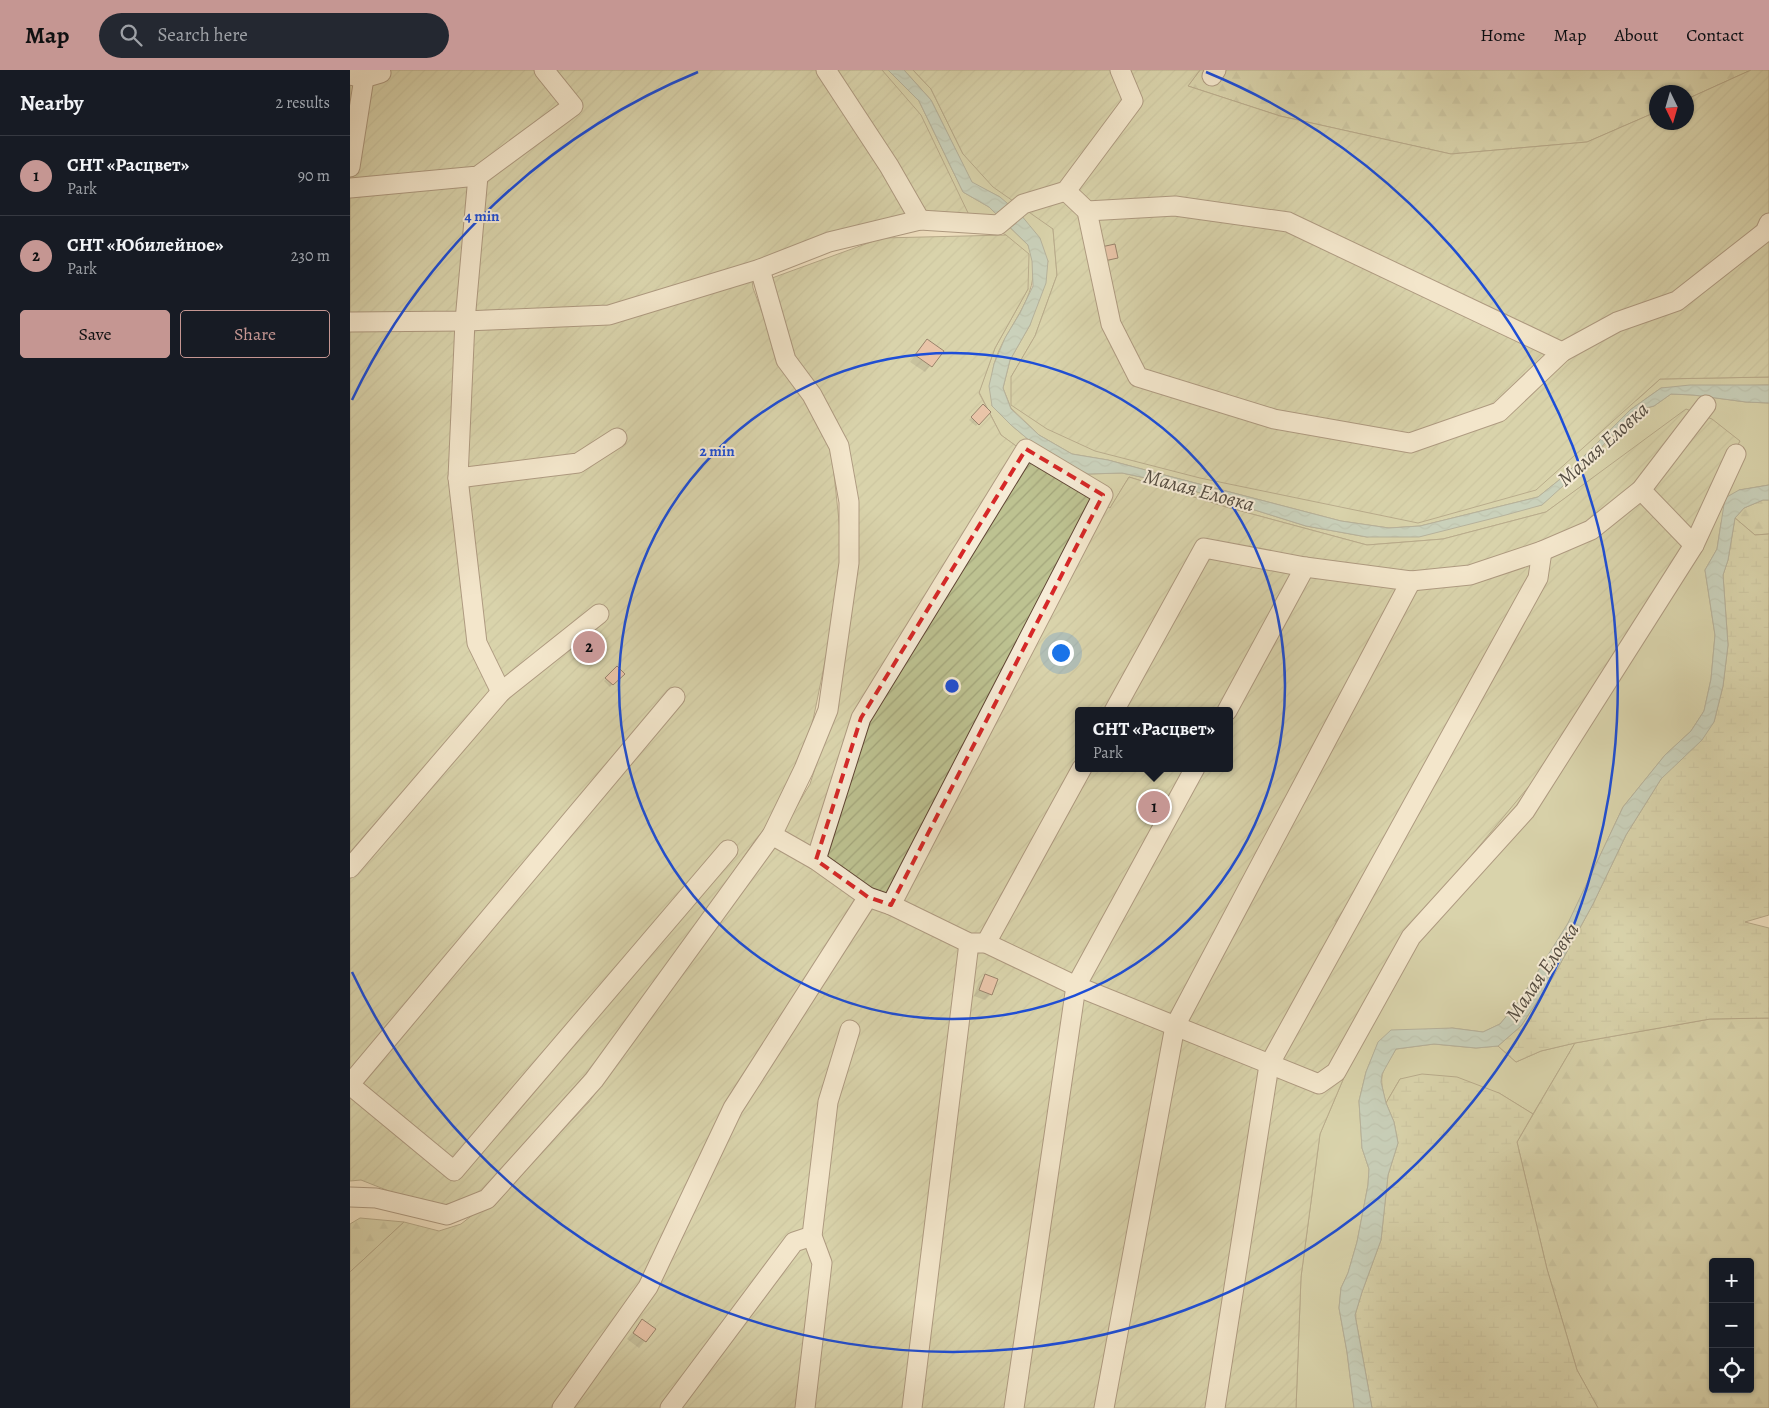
<!DOCTYPE html>
<meta charset="utf-8">
<style>
:root{--surface:#171b24;--page:#242831;--text:#f1f3f6;--muted:#9ea1a6;--line:#363941;--accent:#c59692}
body{margin:0;font-family:Alegreya,serif;background:var(--page);color:var(--text)}
.controls{position:absolute;right:15px;bottom:15px;display:grid;overflow:hidden;border-radius:5px;box-shadow:0 1px 4px #0004}
.controls button{width:45px;height:45px;display:grid;place-items:center;padding:0;border:0;border-bottom:1px solid var(--line);background:var(--surface);color:var(--text);font:25px sans-serif}
.compass{position:absolute;left:1299px;top:15px;width:45px;height:45px;border-radius:50%;background:var(--surface);box-shadow:0 1px 4px #0004;rotate:175deg}
.you{position:absolute;left:710px;top:582px;width:18px;height:18px;margin:-12px;border:4px solid #fff;border-radius:50%;background:#1a73e8;box-shadow:0 0 0 8px #1a73e833}
.badge{display:grid;place-items:center;width:32px;height:32px;border-radius:50%;background:var(--accent);color:#111;font-size:16px;font-weight:700}
.pin{position:absolute;translate:-50% -50%;border:2px solid #fff;box-shadow:0 1px 5px #0006}
.popup{position:absolute;left:725px;top:637px;width:158px;height:65px;box-sizing:border-box;display:grid;place-content:center;border-radius:5px;background:var(--surface);filter:drop-shadow(0 1px 4px #0005);font-size:16px;white-space:nowrap;color:var(--muted)}
.popup b{font-size:19px;color:var(--text)}
.popup::after{content:'';position:absolute;left:50%;top:100%;margin-left:-10px;border:10px solid transparent;border-top-color:var(--surface)}
.list{margin:0;padding:0;list-style:none}
h2{display:flex;justify-content:space-between;align-items:center;height:65px;margin:0;padding:0 20px;font-size:21px}
h2 small{font-size:16px;font-weight:400;color:var(--muted)}
.list li{display:grid;grid-template-columns:32px 1fr auto;gap:15px;align-items:center;box-sizing:border-box;height:80px;padding:0 20px;border-top:1px solid var(--line)}
.list b{display:block;font-size:19px;white-space:nowrap}
.list p{margin:0;font-size:16px;white-space:nowrap;color:var(--muted)}
.list em{font-size:16px;font-style:normal;color:var(--muted)}
.actions{display:flex;gap:10px;padding:15px 20px}
.actions a{flex:1;padding:11px 0;border:1px solid var(--accent);border-radius:5px;text-align:center;font-size:18px;color:var(--accent)}
.actions .main{background:var(--accent);color:#111}
.icon{flex:none;width:28px;height:28px;fill:none;stroke:currentColor;stroke-width:2;stroke-linecap:round;stroke-linejoin:round}
.map{position:relative;flex:none;width:1419px;height:1338px;overflow:hidden}
header{display:flex;align-items:center;gap:30px;box-sizing:border-box;height:70px;padding:0 25px;background:var(--accent);color:#111}
header strong{font-size:24px}
nav{display:flex;gap:28px;margin-inline-start:auto;font-size:18px}
.search{width:350px;height:45px;background:var(--page);display:flex;align-items:center;gap:12px;box-sizing:border-box;padding:0 18px;border-radius:28px;color:var(--muted);font-size:19px}
main{display:flex}
aside{flex:1;background:var(--surface)}
.map>svg:first-child{display:block}
</style>
<header>
<strong>Map</strong>
<div class="search"><svg class="icon" aria-label="search" viewBox="0 0 24 24"><circle cx="10" cy="10" r="6"/><path d="M15 15l6 6"/></svg>Search here</div>
<nav><a>Home</a><a>Map</a><a>About</a><a>Contact</a></nav>
</header>
<main>
<aside>
<h2>Nearby<small>2 results</small></h2>
<ul class="list">
<li><span class="badge">1</span><div><b>СНТ «Расцвет»</b><p>Park</p></div><em>90 m</em></li>
<li><span class="badge">2</span><div><b>СНТ «Юбилейное»</b><p>Park</p></div><em>230 m</em></li>
</ul>
<div class="actions"><a class="main">Save</a><a>Share</a></div>
</aside>
<div class="map">
<svg width="1419" height="1338" viewBox="0 0 1419 1338">
<defs>
<pattern id="forest-firs" width="22" height="20" patternUnits="userSpaceOnUse" patternTransform="scale(1.25)"><rect width="22" height="20" fill="#bdc291"/><path d="M5 1l3.5 6h-7zM16 11l3.5 6h-7z" fill="#a3a67c"/></pattern>
<pattern id="wetland-marsh" width="20" height="14" patternUnits="userSpaceOnUse" patternTransform="scale(1.25)"><rect width="20" height="14" fill="#bdc291"/><path d="M1 5h8M5 5V1M11 12h8M15 12V8" fill="none" stroke="#a3a67c"/></pattern>
<pattern id="garden-furrows" width="10" height="10" patternUnits="userSpaceOnUse" patternTransform="scale(1.25)"><rect width="10" height="10" fill="#bdc291"/><path d="M-1 1l2-2M0 10L10 0M9 11l2-2" fill="none" stroke="#a3a67c"/></pattern>
<pattern id="water-waves" width="16" height="10" patternUnits="userSpaceOnUse" patternTransform="scale(1.25)"><rect width="16" height="10" fill="#9bbdb4"/><path d="M0 5q4-4 8 0t8 0" fill="none" stroke="#86a199"/></pattern>
</defs>
<rect width="100%" height="100%" fill="#f1e1c1"/>
<filter id="stains"><feTurbulence type="fractalNoise" baseFrequency=".004" numOctaves="4"/><feColorMatrix values="0 0 0 0 .2 0 0 0 0 .09 0 0 0 0 .02 0 0 0 .5 -.17"/></filter>
<radialGradient id="worn" r=".72"><stop offset=".6" stop-color="#630" stop-opacity="0"/><stop offset="1" stop-color="#630" stop-opacity=".3"/></radialGradient>
<g fill="#bdc291" stroke="#766a4b">
<path d="M532,0H538L569,31L613,122L639,137L678,175C698,223 656,252 644,294C641,306 643,323 642,336L661,355L692,381L738,404L772,403L815,412L956,456L1017,467L1192,435L1292,339L1304,336L1321,324L1344,325L1396,332L1419,333V415L1389,420L1371,453L1367,479L1355,500L1365,565L1361,609L1354,641L1341,661L1315,685L1273,737L1218,854L1170,930L1150,954L1133,962L1102,958L1028,973L1016,1002L1009,1031L1012,1078L1019,1099L1018,1115L1007,1172L998,1203L991,1218L989,1238L997,1282L1004,1338H946L951,1207L970,1064L1250,403L1196,442L1093,469L1017,475L876,437L779,407L760,438L717,413L651,365L629,322L645,278L678,219L656,165L620,147Z"/>
<path d="M554,0H563L581,19L613,84L703,159L707,205L685,266L661,307L1287,330L1310,309L1419,307V315L1311,318L1280,340L1214,406L1188,427L1070,456L1039,458L991,451L803,402L758,390L722,384L689,365L661,338L653,318L660,290L680,255L698,191L650,127L622,113L581,30Z"/>
<path d="M1225,973L1183,1044L1149,1023L1050,1009L1036,1033C1028,1003 1031,1005 1046,979L1084,974L1126,978L1148,976L1166,992L1191,981Z"/>
</g>
<g fill="url(#forest-firs)" stroke="#766a4b" fill-rule="evenodd">
<path d="M850,0H1401L1337,29L1336,22H1306V42L1237,72L1101,84L930,46L838,16Z"/>
<path d="M1413,430H1419V464L1405,465L1385,448L1394,438Z"/>
<path d="M1419,948V1338H1248L1227,1300L1197,1199L1167,1072L1225,973L1360,949ZM1363,1192H1400V1319H1363Z"/>
<path d="M10,1148L54,1152L0,1202V1154Z"/>
</g>
<g fill="url(#wetland-marsh)" stroke="#766a4b">
<path d="M1385,448L1405,465L1419,464V845L1395,852L1419,858V948L1360,949L1225,973L1191,981L1166,992L1148,976L1171,956L1203,907L1243,834L1276,765L1311,709L1364,652L1373,616L1378,575L1373,505L1378,490Z"/>
<path d="M1072,1004L1107,1007L1149,1023L1183,1044L1167,1072L1197,1199L1227,1300L1248,1338H1022L1005,1245L1012,1222L1031,1170L1038,1105L1048,1073L1044,1052L1036,1033L1050,1009Z"/>
</g>
<g fill="url(#garden-furrows)" stroke="#766a4b" fill-rule="evenodd">
<path d="M0,0H532L571,45L620,147L512,160L404,191L402,210L403,218L425,277L447,322L467,344L481,375L494,499L462,655L428,743L406,769L275,959L129,1126L82,1138L11,1110L0,1111Z"/>
<path d="M563,0H850L838,16L930,46L1101,84L1237,72L1306,42V52H1336L1337,29L1401,0H1419V307L1310,309L1186,420L1068,453L850,408L745,381L697,359L661,335V307L685,266L707,205L703,159L643,117L613,84L581,19Z"/>
<path d="M656,165L679,184L678,219L645,278L629,323L651,365L717,413L760,438L779,407L876,437L1017,475L1093,469L1196,442L1336,339L1362,349L1390,371L1332,482L1204,686L1053,868L970,1064L951,1207L946,1338H0V1202L54,1152L89,1161L111,1154L161,1115L239,1032L351,877L433,759L460,714L488,627L504,432L461,315L436,271L422,208L532,168ZM729,641H879V698H729Z"/>
</g>
<g fill="url(#water-waves)" stroke="#70786e">
<path d="M538,0H554L581,30L622,112L650,127L671,145L690,168L698,191L696,213L680,255L660,290L653,318L661,339L689,365L722,384L758,390L803,402L991,451L1039,458L1070,456L1188,427L1214,406L1280,340L1311,318L1340,315H1419V333L1396,332L1343,325L1321,324L1304,336L1292,339L1259,369L1213,416L1192,435L1152,446L1069,467H1017L956,456L815,412L772,403L738,404L692,381L661,355L642,336L639,316L644,294L655,268L670,243L683,216L682,191L678,175L639,137L613,122L569,31Z"/>
<path d="M1419,415V430H1413L1394,438L1385,448L1378,490L1373,505L1378,575L1373,616L1364,652L1352,670L1311,709L1276,765L1243,834L1203,907L1171,956L1148,976L1126,978L1084,974L1046,979L1032,1004L1031,1012L1036,1033L1044,1052L1048,1073L1038,1105L1031,1170L1012,1222L1005,1245L1022,1338H1004L997,1282L989,1238L991,1218L998,1203L1007,1172L1018,1115L1019,1099L1012,1078L1009,1031L1016,1002L1028,972L1041,960L1102,958L1133,962L1150,954L1170,930L1218,853L1273,737L1315,685L1341,661L1354,641L1361,609L1365,565L1355,500L1367,479L1375,428L1389,420Z"/>
</g>
<g fill="#0003">
<path d="M577,271L592,281L575,302L560,292Z"/>
<path d="M633,335L640,342L626,356L619,350Z"/>
<path d="M267,598L273,604L260,617L254,611Z"/>
<path d="M992,841L998,845L991,855L984,851Z"/>
<path d="M635,906L641,924L635,930L624,926L629,912Z"/>
<path d="M292,1251L295,1271L289,1278L277,1269Z"/>
</g>
<g fill="#dfa189" stroke="#301105">
<path d="M765,174L768,188L754,191L751,177Z"/>
<path d="M577,269L594,281L582,297L565,285Z"/>
<path d="M633,334L641,342L629,355L621,347Z"/>
<path d="M267,596L275,604L263,615L255,608Z"/>
<path d="M635,904L648,909L642,925L629,920Z"/>
<path d="M292,1249L306,1259L296,1272L283,1263Z"/>
</g>
<g fill="none" stroke-linecap="round" stroke-linejoin="round">
<defs>
<g id="minor">
<path d="M476,0L539,96L570,150"/>
<path d="M0,5L14,8L31,3"/>
<path d="M862,6L866,0"/>
<path d="M0,97L14,8"/>
<path d="M128,106L115,251L108,408L127,573L151,622"/>
<path d="M0,118L128,106L223,36L194,0"/>
<path d="M716,121L737,141L761,254L788,307L924,349L1060,373L1149,342L1212,282L1267,252L1327,231L1415,162L1419,153"/>
<path d="M737,141L825,136L938,152L1212,282"/>
<path d="M0,252L115,251L259,245L410,199L479,172L570,150L648,155L673,134L716,121L783,31L770,0"/>
<path d="M108,408L228,393L267,368"/>
<path d="M1291,420L1344,475"/>
<path d="M764,641L854,478L955,497L1061,511L1120,505L1192,481L1241,460L1291,420L1356,335"/>
<path d="M877,641L955,497"/>
<path d="M422,765L466,790L518,827L541,835L619,873H636L726,916L969,1014L986,1002L1061,867L1175,741L1344,475L1386,384"/>
<path d="M466,790L511,648L676,379L753,425L541,835"/>
<path d="M0,798L151,622L249,544"/>
<path d="M636,873L732,698"/>
<path d="M0,1014L325,627"/>
<path d="M0,1015L104,1101L378,780"/>
<path d="M0,1127L26,1128L97,1145L137,1129L244,1010L422,765L454,699L478,640L499,493V432L489,376L462,325L436,290L410,199"/>
<path d="M212,1338L298,1217L383,1038L518,827"/>
<path d="M320,1338L444,1172L462,1166"/>
<path d="M455,1338L472,1193L462,1166L478,1032L500,960"/>
<path d="M562,1338L619,873"/>
<path d="M664,1338L726,916L845,698"/>
<path d="M754,1338L825,956L1061,511"/>
<path d="M865,1338L919,995L1188,508L1192,481"/>
</g>
</defs>
<use href="#minor" stroke="#604534" stroke-width="21"/>
<use href="#minor" stroke="#f6ecd7" stroke-width="19"/>
</g>
<path d="M0 0H1419V1338H0ZM676,379L753,425L541,835L518,827L466,790L511,648Z" fill="#f1e1c1" fill-opacity=".55" fill-rule="evenodd"/>
<path fill="none" stroke="#d62828" stroke-width="4" stroke-dasharray="10 6" stroke-linejoin="round" d="M676,379L753,425L541,835L518,827L466,790L511,648Z"/>
<g fill="none" stroke="#1d4ed8" stroke-width="2.5">
<circle cx="602" cy="616" r="333"/>
<path d="M2 330A665 665 0 0 1 348 2M856 2A665 665 0 1 1 2 902"/>
</g>
<g text-anchor="middle" dominant-baseline="central" stroke-width="4" stroke-linejoin="round" paint-order="stroke">
<g font-size="21" font-style="italic" fill="#554d42" stroke="#f6ecd7">
<text transform="translate(1253 374) rotate(-42)">Малая Еловка</text>
<text transform="translate(849 420) rotate(15)">Малая Еловка</text>
<text transform="translate(1192 902) rotate(-56)">Малая Еловка</text>
</g>
</g>
<circle cx="602" cy="616" r="8" fill="#1d4ed8" stroke="#f6ecd7" stroke-width="2.5"/>
<g font-size="15" text-anchor="middle" font-weight="bold" fill="#1d4ed8" stroke="#f6ecd7" stroke-width="4" stroke-linejoin="round" paint-order="stroke">
<text x="132" y="151">4 min</text>
<text x="367" y="386">2 min</text>
</g>
<rect width="100%" height="100%" filter="url(#stains)"/>
<rect width="100%" height="100%" fill="url(#worn)"/>
</svg>
<div class="controls">
<button>+</button>
<button>−</button>
<button><svg class="icon" aria-label="locate" viewBox="0 0 24 24"><circle cx="12" cy="12" r="6"/><path d="M12 2v4M12 18v4M2 12h4M18 12h4"/></svg></button>
</div>
<svg class="compass" viewBox="-18 -18 36 36"><path d="M0-13l5 13h-10z" fill="#e53935"/><path d="M0 13l5-13h-10z" fill="#9ea1a6"/></svg>
<div class="you"></div>
<div class="pin badge" style="left:804px;top:737px">1</div>
<div class="popup"><b>СНТ «Расцвет»</b>Park</div>
<div class="pin badge" style="left:239px;top:577px">2</div>
</div>
</main>
